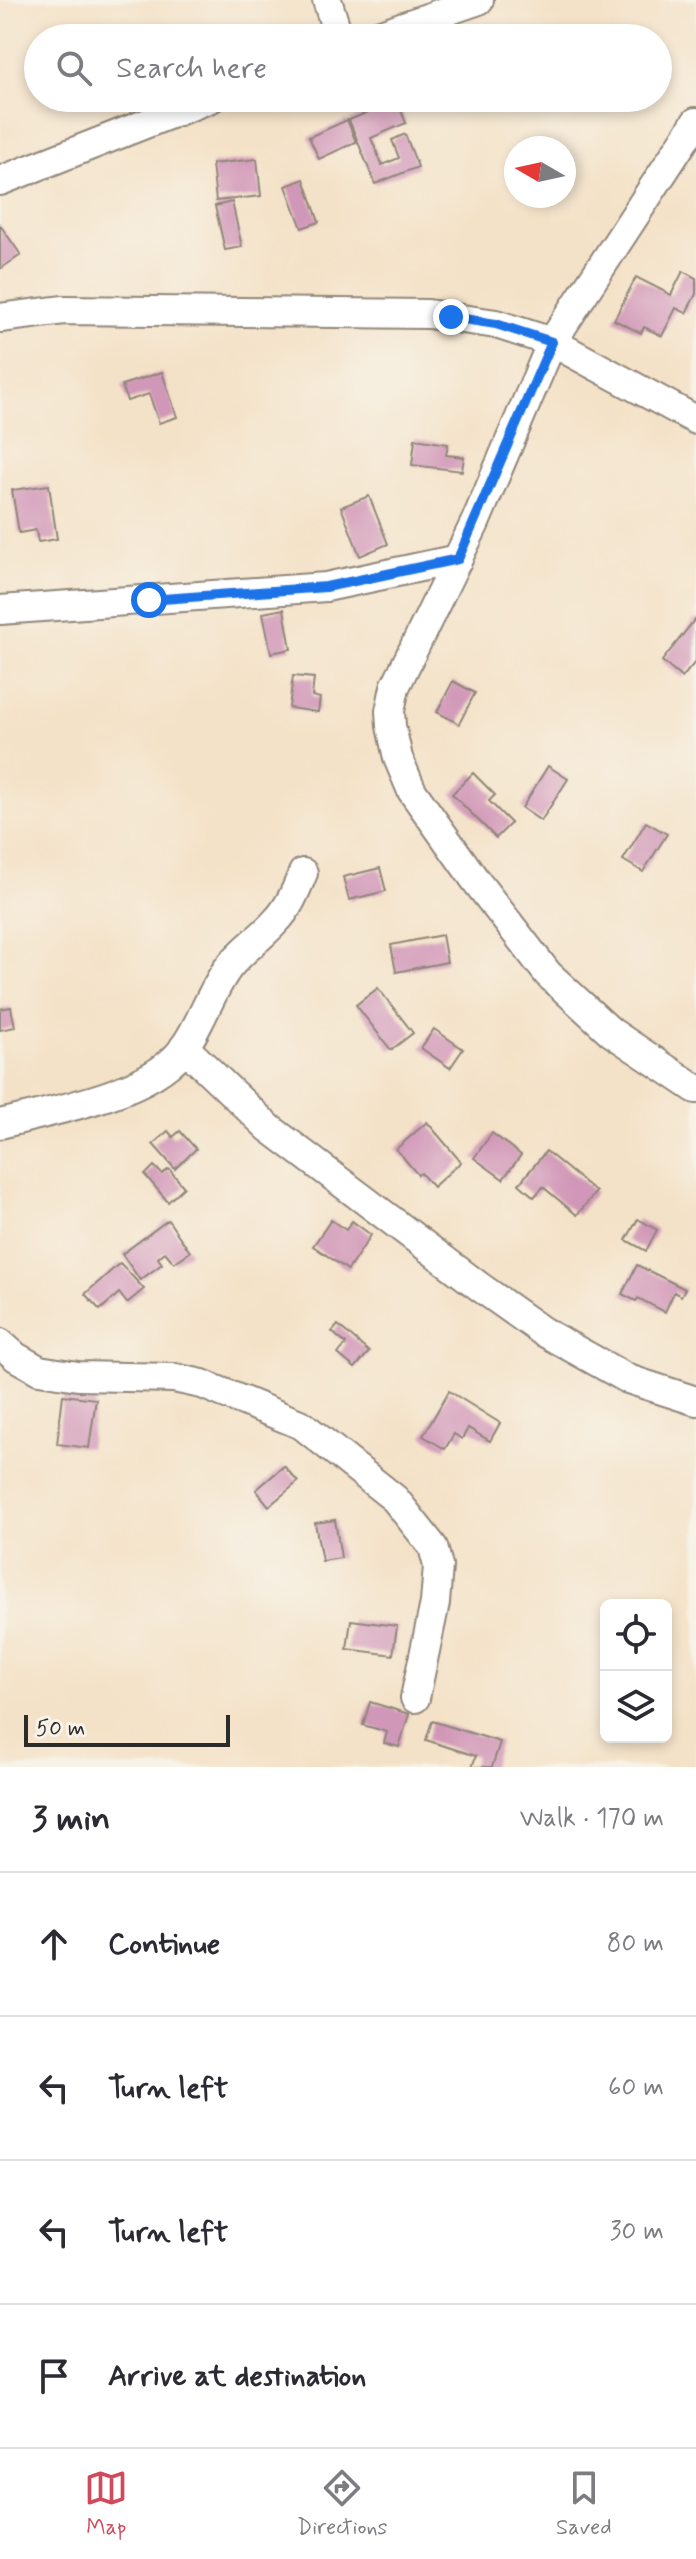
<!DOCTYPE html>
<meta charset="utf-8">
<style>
:root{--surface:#fff;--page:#f7f7f7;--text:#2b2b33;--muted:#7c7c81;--line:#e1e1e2;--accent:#d1495b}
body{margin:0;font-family:Mynerve,sans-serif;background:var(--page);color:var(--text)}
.controls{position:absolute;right:24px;bottom:24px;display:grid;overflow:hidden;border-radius:12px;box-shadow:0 4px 12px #0003}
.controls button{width:72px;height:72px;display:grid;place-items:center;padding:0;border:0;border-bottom:2px solid var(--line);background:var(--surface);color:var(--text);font:40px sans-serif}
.compass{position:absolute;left:504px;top:136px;width:72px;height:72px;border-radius:50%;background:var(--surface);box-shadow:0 4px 12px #0003;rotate:279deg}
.scale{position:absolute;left:24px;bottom:20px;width:206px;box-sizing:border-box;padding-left:8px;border:4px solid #2b2b2b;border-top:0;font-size:22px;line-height:28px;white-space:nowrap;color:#2b2b2b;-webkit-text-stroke:6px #f7f3e8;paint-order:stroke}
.stop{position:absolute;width:24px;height:24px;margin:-18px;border:6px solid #1a73e8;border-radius:50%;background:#fff}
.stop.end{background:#1a73e8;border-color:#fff;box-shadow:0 2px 8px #0008}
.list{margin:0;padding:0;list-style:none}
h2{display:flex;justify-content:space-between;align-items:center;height:104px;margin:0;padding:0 32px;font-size:34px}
h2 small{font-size:26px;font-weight:400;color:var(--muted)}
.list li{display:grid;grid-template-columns:52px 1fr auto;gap:24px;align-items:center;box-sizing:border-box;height:144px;padding:0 32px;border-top:2px solid var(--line)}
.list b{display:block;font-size:30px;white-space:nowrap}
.list em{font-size:26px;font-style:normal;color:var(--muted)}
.icon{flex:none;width:44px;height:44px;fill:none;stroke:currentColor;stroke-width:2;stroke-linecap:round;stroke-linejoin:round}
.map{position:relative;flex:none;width:696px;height:1767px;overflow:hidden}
.search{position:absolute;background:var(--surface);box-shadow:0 4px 12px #0003;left:24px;right:24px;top:24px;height:88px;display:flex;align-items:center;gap:20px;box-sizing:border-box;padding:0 28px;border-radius:44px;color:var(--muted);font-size:30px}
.sheet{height:680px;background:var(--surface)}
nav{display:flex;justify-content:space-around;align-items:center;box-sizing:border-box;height:112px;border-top:2px solid var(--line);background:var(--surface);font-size:22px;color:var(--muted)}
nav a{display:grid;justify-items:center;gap:4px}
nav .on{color:var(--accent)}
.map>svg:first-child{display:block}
</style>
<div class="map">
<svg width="696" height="1767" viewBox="0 0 696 1767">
<rect width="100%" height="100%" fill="#f7f3e8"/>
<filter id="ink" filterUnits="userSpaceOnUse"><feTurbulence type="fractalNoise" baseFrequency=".0125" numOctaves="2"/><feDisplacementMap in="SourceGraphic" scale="16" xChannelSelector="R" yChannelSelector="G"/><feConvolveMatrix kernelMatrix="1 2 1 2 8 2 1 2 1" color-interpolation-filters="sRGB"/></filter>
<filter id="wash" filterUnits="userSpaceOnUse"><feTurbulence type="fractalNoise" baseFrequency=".006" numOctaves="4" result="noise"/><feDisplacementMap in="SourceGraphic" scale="32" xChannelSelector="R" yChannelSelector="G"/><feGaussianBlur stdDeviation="1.8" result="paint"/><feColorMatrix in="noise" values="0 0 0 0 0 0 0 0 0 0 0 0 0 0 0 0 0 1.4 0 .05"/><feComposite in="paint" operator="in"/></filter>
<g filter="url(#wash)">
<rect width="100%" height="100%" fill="#f4e2c8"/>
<g id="blocks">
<g fill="#d197b8">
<path d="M397,100L406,123L371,138L382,165L399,158L392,140L405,134L418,167L375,184L349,120Z"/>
<path d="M347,120L356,142L319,159L309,137Z"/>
<path d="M257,159L261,196L216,201L212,164Z"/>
<path d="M304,179L319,222L302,228L286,186Z"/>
<path d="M232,202L242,247L225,250L215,206Z"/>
<path d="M0,225L21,255L0,269Z"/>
<path d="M683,271L696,278V294L686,313L676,308L662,336L644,327L641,333L614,320L636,277L671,295Z"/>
<path d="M162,372L177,417L159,423L149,394L127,401L122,385Z"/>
<path d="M415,439L448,444L446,455L464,457L462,471L412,465Z"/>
<path d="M49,485L57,539L38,542L36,530L19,533L12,490Z"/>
<path d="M369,496L388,544L360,556L341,507Z"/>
<path d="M284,609L291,649L271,653L263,613Z"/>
<path d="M696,618V661L682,678L662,661Z"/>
<path d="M293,676L314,678L312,696L320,698L318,712L289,708Z"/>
<path d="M453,681L475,693L459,724L437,712Z"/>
<path d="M548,766L568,779L541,821L522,808Z"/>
<path d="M473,773L495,795L489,801L511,823L496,838L452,794Z"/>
<path d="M646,822L667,834L643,872L623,860Z"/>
<path d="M380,868L386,891L349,900L343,877Z"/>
<path d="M442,935L447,962L396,972L391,945Z"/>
<path d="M378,988L413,1033L391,1050L356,1005Z"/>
<path d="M11,1007L15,1027L0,1030V1009Z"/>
<path d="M434,1029L463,1049L450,1068L421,1048Z"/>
<path d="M427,1122L461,1162L433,1187L421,1173L418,1175L396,1149Z"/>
<path d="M168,1131L173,1137L180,1131L196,1149L175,1169L153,1144Z"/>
<path d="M492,1133L521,1155L503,1179L474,1158Z"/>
<path d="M546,1151L596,1192L577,1215L543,1187L534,1197L519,1184Z"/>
<path d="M154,1166L162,1174L169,1169L184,1187L168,1202L145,1175Z"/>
<path d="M638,1219L657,1230L646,1251L626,1240Z"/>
<path d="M168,1220L190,1252L174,1263L165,1252L158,1258L162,1264L140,1280L122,1254Z"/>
<path d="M331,1220L346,1230L352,1221L371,1235L348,1270L313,1246Z"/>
<path d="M120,1263L144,1289L127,1303L119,1293L100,1310L85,1294Z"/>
<path d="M637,1265L685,1289L681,1296L674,1292L665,1312L638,1298L636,1301L622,1294Z"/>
<path d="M338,1325L369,1352L355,1368L338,1354L346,1344L332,1332Z"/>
<path d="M449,1391L500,1423L490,1441L468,1428L462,1439L454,1434L445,1449L423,1436Z"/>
<path d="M63,1395L96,1399L89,1448L57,1444Z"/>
<path d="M284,1466L298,1482L269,1506L256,1490Z"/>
<path d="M335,1520L341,1558L322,1561L315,1523Z"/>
<path d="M351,1620L397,1626L393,1655L347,1649Z"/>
<path d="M370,1702L409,1714L399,1747L384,1743L387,1732L363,1725Z"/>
<path d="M432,1721L500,1742L492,1767H472L476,1756L426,1740Z"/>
</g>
</g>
</g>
<g filter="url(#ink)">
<use href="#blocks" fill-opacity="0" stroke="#90867a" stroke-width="2"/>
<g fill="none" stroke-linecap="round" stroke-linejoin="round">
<defs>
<g id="minor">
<path d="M327,0L339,38"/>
<path d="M369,38L479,0"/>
<path d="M696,122L552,342L475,523L395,687L390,711L391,726L398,758L412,791L476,881L548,974L611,1032L696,1089"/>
<path d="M0,181L211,98"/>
<path d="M0,318L64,310L428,314L496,324L552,342L696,420"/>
<path d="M0,610L326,587L458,559"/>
<path d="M184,1047L269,1128L480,1287L542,1331L628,1379L696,1401"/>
<path d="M0,1124C51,1111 145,1095 180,1053C200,1028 209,994 228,968C242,950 261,938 276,921C289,908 296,890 303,873"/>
<path d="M0,1343L16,1357L39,1370L78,1376L174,1378L202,1384L302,1425L395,1499L433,1547L438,1566L435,1603L415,1698"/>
</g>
</defs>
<use href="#minor" stroke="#90867a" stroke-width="32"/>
<use href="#minor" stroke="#fff" stroke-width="28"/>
</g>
</g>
<g fill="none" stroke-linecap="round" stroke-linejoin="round" filter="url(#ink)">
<path stroke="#1a73e8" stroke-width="10" d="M149,600L326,587L458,559L552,342L496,324L451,317"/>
</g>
</svg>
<div class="controls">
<button><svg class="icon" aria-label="locate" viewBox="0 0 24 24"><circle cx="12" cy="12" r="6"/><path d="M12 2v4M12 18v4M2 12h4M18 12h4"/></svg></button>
<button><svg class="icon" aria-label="layers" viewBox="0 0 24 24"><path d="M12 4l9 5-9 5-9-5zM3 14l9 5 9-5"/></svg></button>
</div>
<svg class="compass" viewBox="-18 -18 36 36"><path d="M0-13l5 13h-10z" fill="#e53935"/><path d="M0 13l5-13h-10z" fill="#7c7c81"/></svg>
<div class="scale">50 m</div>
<div class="stop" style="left:149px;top:600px"></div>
<div class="stop end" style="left:451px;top:317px"></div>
<div class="search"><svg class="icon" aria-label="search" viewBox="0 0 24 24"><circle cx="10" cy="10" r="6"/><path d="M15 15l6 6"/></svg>Search here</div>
</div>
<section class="sheet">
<h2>3 min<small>Walk · 170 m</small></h2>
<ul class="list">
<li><svg class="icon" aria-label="ahead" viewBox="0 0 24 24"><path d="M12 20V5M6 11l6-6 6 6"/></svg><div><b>Continue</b></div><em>80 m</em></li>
<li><svg class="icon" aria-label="left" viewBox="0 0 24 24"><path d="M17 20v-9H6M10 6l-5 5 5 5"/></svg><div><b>Turn left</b></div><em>60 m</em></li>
<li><svg class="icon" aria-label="left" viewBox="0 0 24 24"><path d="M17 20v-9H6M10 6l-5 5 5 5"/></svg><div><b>Turn left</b></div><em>30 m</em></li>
<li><svg class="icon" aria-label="arrive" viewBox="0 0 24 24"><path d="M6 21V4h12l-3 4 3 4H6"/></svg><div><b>Arrive at destination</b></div></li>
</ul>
</section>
<nav>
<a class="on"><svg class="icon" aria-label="map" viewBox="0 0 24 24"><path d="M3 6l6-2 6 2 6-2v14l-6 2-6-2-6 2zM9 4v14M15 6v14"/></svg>Map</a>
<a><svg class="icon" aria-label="directions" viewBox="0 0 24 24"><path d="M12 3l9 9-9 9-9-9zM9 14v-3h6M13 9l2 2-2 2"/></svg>Directions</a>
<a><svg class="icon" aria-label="saved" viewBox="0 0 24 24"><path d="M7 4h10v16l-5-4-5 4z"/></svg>Saved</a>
</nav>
